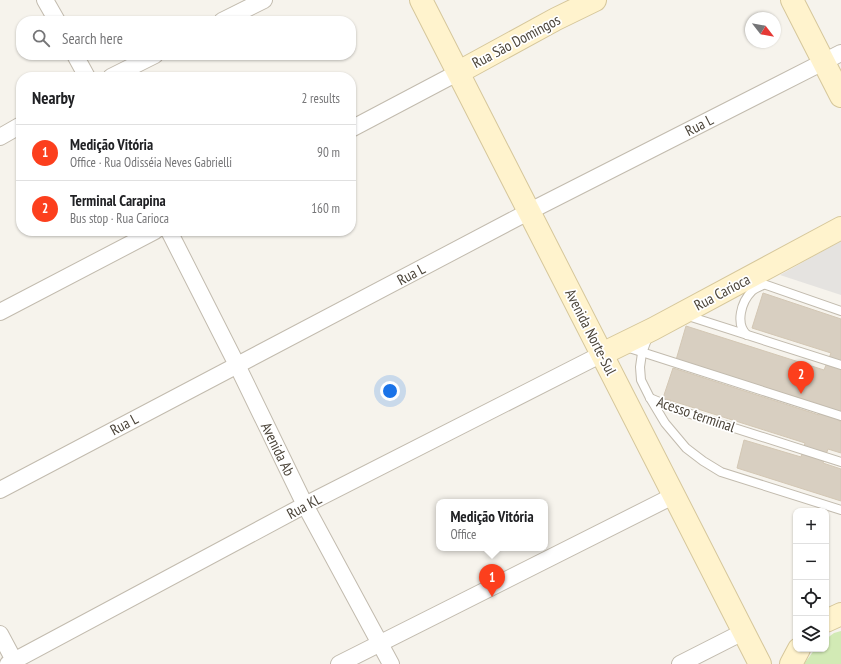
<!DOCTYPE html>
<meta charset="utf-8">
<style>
:root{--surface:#fff;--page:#f6f6f6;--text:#202124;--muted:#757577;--line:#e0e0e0;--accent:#fc3f1d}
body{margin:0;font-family:"PT Sans Narrow",sans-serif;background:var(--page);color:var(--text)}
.controls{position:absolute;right:12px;bottom:12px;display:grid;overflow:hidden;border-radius:8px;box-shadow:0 1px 3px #0004}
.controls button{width:36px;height:36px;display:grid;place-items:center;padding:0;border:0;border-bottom:1px solid var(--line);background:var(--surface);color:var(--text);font:20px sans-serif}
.compass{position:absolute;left:745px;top:12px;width:36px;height:36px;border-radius:50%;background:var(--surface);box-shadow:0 1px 3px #0004;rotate:121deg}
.you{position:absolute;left:390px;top:391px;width:14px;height:14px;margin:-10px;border:3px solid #fff;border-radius:50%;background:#1a73e8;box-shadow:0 0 0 6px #1a73e833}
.badge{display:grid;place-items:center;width:26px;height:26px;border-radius:50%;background:var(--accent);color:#fff;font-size:13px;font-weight:700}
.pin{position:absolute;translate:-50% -33px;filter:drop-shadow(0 1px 2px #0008)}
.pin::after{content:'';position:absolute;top:21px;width:14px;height:12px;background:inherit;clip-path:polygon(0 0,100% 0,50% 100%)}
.popup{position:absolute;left:436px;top:499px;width:112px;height:52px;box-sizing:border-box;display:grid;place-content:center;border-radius:8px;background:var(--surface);filter:drop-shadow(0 1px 3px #0005);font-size:13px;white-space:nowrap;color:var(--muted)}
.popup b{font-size:15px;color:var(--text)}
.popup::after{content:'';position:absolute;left:50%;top:100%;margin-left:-8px;border:8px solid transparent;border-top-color:var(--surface)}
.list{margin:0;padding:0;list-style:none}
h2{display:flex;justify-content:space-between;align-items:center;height:52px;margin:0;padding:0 16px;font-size:17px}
h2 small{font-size:13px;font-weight:400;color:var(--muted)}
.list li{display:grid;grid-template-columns:26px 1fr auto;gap:12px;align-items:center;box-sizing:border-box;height:56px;padding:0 16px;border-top:1px solid var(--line)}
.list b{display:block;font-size:15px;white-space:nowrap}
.list p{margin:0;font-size:13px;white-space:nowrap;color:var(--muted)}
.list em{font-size:13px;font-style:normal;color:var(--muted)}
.icon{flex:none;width:22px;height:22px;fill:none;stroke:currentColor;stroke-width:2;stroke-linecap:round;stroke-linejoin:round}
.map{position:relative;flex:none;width:841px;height:664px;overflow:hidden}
.search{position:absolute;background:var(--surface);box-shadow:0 1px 3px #0004;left:16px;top:16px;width:340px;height:44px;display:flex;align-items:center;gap:10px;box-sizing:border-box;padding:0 14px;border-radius:16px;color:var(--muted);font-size:15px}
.panel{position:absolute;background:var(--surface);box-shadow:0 1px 3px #0004;left:16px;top:72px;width:340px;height:164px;border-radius:16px}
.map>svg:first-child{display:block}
</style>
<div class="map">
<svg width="841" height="664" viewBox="0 0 841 664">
<rect width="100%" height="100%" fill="#f6f3ec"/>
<path fill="#d2eab5" d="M841,631V664H804L815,649H826V639L834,633Z"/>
<path fill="#e5e3e0" d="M841,241V295L780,275Z"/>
<path fill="#d8cfc1" stroke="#d3c7b4" d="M763,293L841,319V414L839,421H841V453L828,449L823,463L841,469V501L737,468L744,440L801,457L805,443L663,398L673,368L819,415L822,405L676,360L686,326L824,370L831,353L752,328Z"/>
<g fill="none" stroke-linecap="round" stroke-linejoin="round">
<defs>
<g id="lane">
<path d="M752,280L841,311"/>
<path d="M685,315L841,365"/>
<path d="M747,335C735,324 741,302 752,291C755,288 759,287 763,285"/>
<path d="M648,337L642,353L640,367L641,380L650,398L665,423L686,448L703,461L721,472L841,510"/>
<path d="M626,347L841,416"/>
<path d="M650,398L681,411L841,462"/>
</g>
<g id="street">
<path d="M45,0L57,21"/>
<path d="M222,21L264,0"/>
<path d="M75,55L87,77"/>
<path d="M111,77L155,55"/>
<path d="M351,129L459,72"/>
<path d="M0,137L21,125"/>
<path d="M169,231L237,365L305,505L391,664"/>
<path d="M0,312L155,231"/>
<path d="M0,490L530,211L841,53"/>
<path d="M0,634L16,664"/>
<path d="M8,664L305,505L602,354"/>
<path d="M339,664L673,496"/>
<path d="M680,664L743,632"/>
</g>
<g id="secondary">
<path d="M421,0L760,664"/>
<path d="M792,0L841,96"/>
<path d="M459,72L556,19L595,0"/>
<path d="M602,354L653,329L841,228"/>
<path d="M826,621L841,614"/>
<path d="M791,664L799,649"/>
</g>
</defs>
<use href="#lane" stroke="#c2bbae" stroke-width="10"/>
<use href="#street" stroke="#c2bbae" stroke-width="18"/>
<use href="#secondary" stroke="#d6c79b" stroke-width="24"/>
<use href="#lane" stroke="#fff" stroke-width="8"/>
<use href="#street" stroke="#fff" stroke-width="16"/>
<use href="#secondary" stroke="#fff3cd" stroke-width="22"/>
</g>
<g text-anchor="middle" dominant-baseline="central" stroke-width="3.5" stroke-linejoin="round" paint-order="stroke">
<g font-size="15" fill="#4b4439" stroke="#fff">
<text transform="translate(516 41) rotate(-28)">Rua São Domingos</text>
<text transform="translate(699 125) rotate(-27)">Rua L</text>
<text transform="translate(411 274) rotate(-28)">Rua L</text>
<text transform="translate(722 292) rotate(-28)">Rua Carioca</text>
<text transform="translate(591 332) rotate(63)">Avenida Norte-Sul</text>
<text transform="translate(696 414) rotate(19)">Acesso terminal</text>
<text transform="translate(124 424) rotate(-28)">Rua L</text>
<text transform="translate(278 449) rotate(64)">Avenida Ab</text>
<text transform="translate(304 506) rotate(-28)">Rua KL</text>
</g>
</g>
</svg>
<div class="controls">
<button>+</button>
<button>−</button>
<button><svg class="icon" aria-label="locate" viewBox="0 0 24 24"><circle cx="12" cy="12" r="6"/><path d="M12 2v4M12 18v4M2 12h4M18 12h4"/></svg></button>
<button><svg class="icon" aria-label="layers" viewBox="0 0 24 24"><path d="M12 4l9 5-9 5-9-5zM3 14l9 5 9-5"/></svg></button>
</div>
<svg class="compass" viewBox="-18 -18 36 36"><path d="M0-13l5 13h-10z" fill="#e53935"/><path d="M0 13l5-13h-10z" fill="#757577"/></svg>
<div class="you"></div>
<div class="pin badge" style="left:492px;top:597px">1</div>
<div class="popup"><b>Medição Vitória</b>Office</div>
<div class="pin badge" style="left:801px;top:394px">2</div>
<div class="search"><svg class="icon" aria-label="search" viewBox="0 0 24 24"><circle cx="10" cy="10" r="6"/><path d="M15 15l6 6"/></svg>Search here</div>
<section class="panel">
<h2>Nearby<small>2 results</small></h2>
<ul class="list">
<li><span class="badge">1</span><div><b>Medição Vitória</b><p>Office · Rua Odisséia Neves Gabrielli</p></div><em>90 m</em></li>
<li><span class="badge">2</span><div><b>Terminal Carapina</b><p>Bus stop · Rua Carioca</p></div><em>160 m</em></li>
</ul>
</section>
</div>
